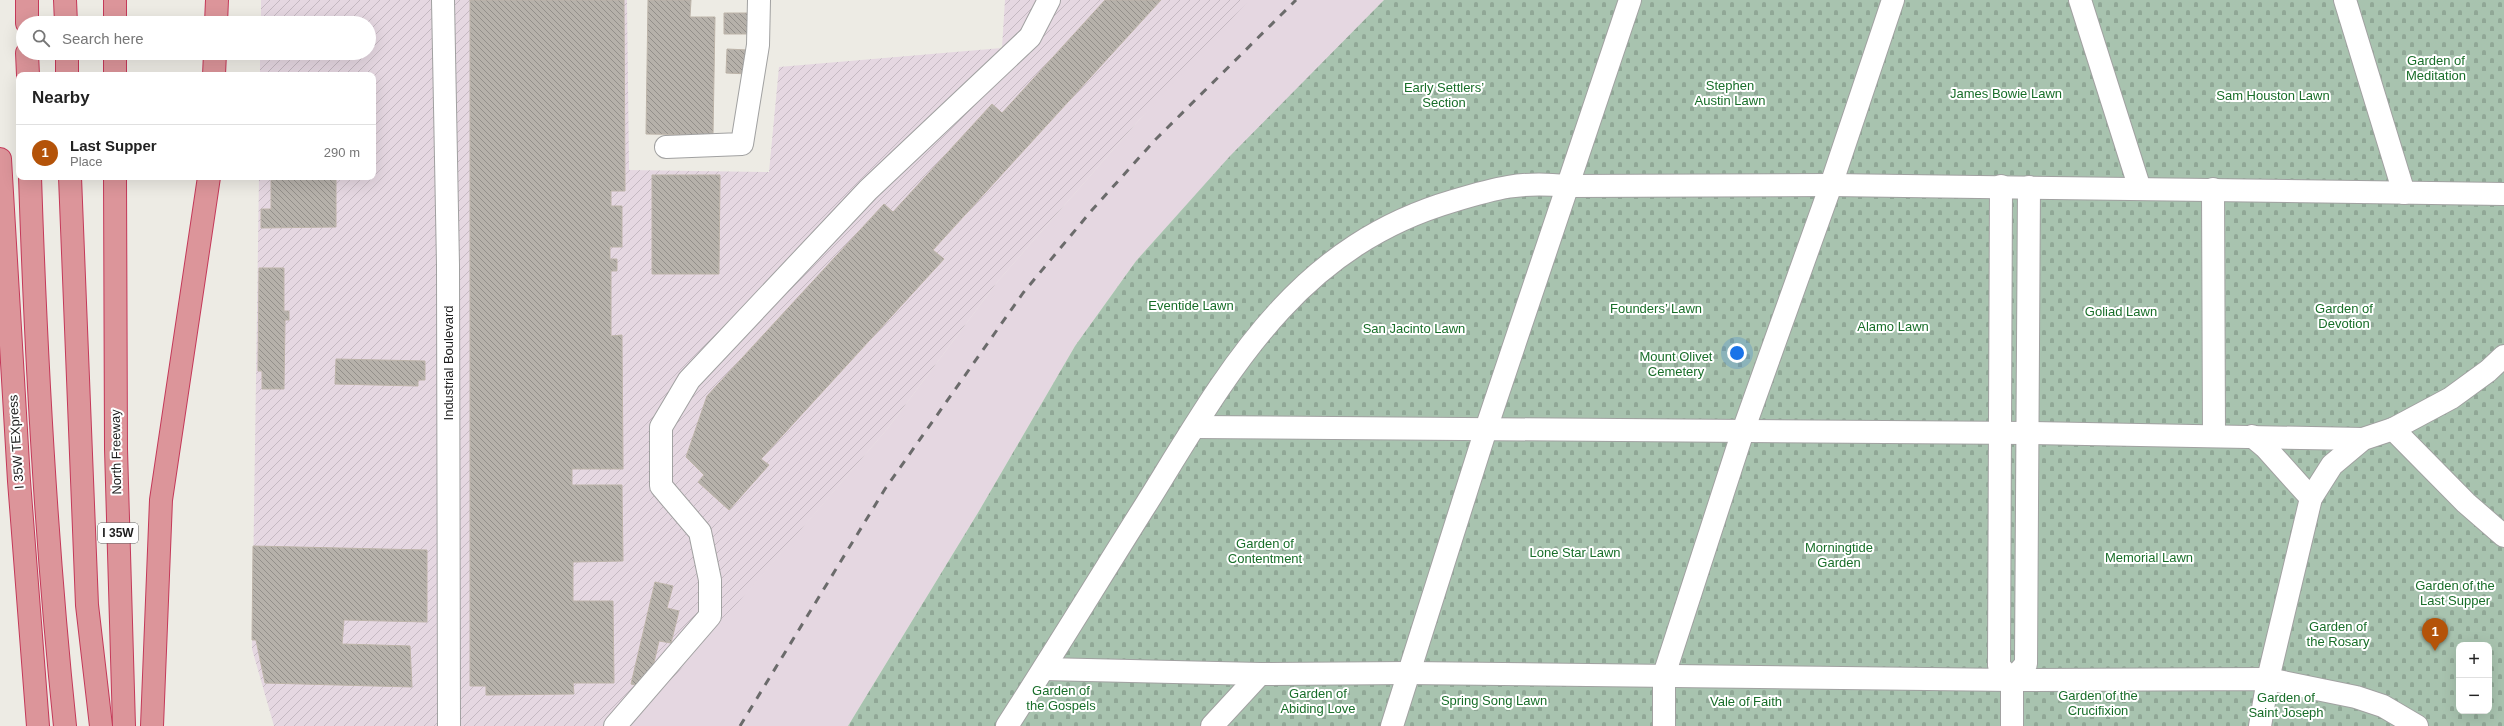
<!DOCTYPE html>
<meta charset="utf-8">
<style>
:root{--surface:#fff;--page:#f2f2f2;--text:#222;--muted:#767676;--line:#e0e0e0;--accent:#b45309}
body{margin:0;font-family:Arial,sans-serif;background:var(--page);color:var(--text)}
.controls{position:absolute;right:12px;bottom:12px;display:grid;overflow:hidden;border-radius:8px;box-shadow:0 4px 16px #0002}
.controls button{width:36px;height:36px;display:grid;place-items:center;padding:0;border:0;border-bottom:1px solid var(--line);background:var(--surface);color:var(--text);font:20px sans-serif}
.you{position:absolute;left:1737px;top:353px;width:14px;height:14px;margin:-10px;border:3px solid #fff;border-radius:50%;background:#1a73e8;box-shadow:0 0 0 6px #1a73e833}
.badge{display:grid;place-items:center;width:26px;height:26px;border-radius:50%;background:var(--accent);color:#fff;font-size:13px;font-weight:700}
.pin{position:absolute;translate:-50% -33px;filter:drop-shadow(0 1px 2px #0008)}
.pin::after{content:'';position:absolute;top:21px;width:14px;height:12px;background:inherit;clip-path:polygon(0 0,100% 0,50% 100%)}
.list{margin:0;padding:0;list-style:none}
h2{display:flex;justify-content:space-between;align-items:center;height:52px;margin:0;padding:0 16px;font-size:17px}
h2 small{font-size:13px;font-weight:400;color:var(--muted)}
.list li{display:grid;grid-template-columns:26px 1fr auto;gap:12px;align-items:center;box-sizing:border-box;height:56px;padding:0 16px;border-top:1px solid var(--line)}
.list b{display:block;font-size:15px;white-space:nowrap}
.list p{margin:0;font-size:13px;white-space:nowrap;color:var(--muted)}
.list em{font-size:13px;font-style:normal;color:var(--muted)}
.icon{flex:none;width:22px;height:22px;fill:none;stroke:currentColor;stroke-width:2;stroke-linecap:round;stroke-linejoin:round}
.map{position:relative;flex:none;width:2504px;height:726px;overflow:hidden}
.search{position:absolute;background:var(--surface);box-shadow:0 4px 16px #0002;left:16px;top:16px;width:360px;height:44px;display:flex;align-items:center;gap:10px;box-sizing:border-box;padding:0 14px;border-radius:22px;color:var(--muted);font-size:15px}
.panel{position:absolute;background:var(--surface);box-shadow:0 4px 16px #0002;left:16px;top:72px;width:360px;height:108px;border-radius:8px}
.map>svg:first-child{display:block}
</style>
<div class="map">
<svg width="2504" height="726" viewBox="0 0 2504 726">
<defs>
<pattern id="industrial-furrows" width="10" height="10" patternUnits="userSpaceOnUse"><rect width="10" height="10" fill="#e5d7e1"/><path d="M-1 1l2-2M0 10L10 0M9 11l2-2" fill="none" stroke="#c4b8c1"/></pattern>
<pattern id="cemetery-stones" width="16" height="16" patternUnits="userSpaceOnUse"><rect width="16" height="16" fill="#a8c3af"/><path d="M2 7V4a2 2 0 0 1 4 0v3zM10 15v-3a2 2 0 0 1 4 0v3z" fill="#90a796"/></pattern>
<pattern id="building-back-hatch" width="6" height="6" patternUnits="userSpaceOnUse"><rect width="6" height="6" fill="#b6b1aa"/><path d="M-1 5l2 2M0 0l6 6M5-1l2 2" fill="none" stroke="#938f8a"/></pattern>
</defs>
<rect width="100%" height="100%" fill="#edebe4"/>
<path fill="url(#industrial-furrows)" d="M261,0H627L629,170L769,172L779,67L1002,48L1005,0H1262L1140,119L998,281L888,428L633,726H274L252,649L259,177H373V75H260V53H369V23H261Z"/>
<path fill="#e5d7e1" d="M1249,0H1384L1200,190L1136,261L1075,346L979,511L848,726H632L888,428L998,281L1140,119Z"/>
<path fill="url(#cemetery-stones)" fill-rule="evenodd" d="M1384,0H2504V726H848L979,511L1075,346L1136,261L1230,156ZM2459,645H2489V711H2459Z"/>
<g fill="url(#building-back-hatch)" stroke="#bdb4a9">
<path d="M470,0H624L625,191H611V206H622V247H610V259H617V271H611V336L622,335L623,469H572V485H622L623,561L573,562V601H613L614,683H573L574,694L486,695V686H470Z"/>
<path d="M648,0H691L690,17H715L713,135L646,134Z"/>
<path d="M1105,0H1161L933,250L944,259L761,459L769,465L729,510L698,482L704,475L686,457L707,396L884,204L893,212L992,104L1002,113Z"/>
<path d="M724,13H750L749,34H724Z"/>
<path d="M727,49L748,50V74L726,73Z"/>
<path d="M652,175H720L719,274H652Z"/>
<path d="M271,177H336V227L261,228V209H271Z"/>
<path d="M259,268H284V311H289V320H285L284,389H262V371H258Z"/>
<path d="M336,359L425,361V380H418V386L335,384Z"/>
<path d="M253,546L427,550V622L344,620L342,644L410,646L412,687L265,683L256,640H252Z"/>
<path d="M655,582L673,586L667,608L679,611L671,643L659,641L648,688L631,684Z"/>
</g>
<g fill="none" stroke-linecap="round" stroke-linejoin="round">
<defs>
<g id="minor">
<path d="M443,0L448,265L449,726"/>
<path d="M2080,0L2140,189"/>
<path d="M2345,0L2404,193"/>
<path d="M666,147L742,144L758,45L759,0"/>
<path d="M2001,186L1999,666L2012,680"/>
<path d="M2213,189L2214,436"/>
<path d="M1195,427L2027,433L2363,439"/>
<path d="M2393,429L2466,503L2504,536"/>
<path d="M2252,436L2265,447L2311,498"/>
<path d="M1044,669L1260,674L1408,673L2012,680L2268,679L2356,697L2383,706L2417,726"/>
<path d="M615,726L710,616V580L700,532L661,486V427L689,380L868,190L1030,37L1049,0"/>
<path d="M1007,726C1054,653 1099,579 1145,506C1227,374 1293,248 1453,201C1496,188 1521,181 1566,186L1831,185L2504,194"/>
<path d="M1212,726L1260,674"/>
<path d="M1392,726L1486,429L1630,0"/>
<path d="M1664,726V675L1743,431L1831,185L1893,0"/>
<path d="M2012,726V680L2026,664L2029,187"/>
<path d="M2260,726L2268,679L2311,498L2332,465L2363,439L2393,429L2451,398L2488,371L2504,356"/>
</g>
<g id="highway">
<path d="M27,0V23"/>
<path d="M65,0L66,23"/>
<path d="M115,0V23"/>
<path d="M216,23L217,0"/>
<path d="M27,53L28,75"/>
<path d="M67,53V75"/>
<path d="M115,53V75"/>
<path d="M214,75L215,53"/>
<path d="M0,159L19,481L38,726"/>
<path d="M30,177C36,360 46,544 65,726"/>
<path d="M70,177L87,605L101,726"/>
<path d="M115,177L116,449L124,726"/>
<path d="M152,726L161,500L209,177"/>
</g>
</defs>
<use href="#minor" stroke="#a1a1a1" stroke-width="24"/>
<use href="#highway" stroke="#c43959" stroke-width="24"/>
<use href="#minor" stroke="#fff" stroke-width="22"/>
<use href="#highway" stroke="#dc959a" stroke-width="22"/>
<path stroke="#6b6b6b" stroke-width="3" stroke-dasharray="8 8" stroke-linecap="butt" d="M740,726L885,489L1023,293L1092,210L1156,139L1296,0"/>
</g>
<g text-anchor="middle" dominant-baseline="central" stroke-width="4" stroke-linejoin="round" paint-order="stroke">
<rect fill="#fff" stroke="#616161" stroke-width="1" x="98" y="523" width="40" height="20" rx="3"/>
<g font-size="12" font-weight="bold" fill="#1d1d1d">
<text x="118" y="533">I 35W</text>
</g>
<g font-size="13" fill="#186e29" stroke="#fff">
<text x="2436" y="60">Garden of<tspan x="2436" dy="15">Meditation</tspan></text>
<text x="1730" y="85">Stephen<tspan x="1730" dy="15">Austin Lawn</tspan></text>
<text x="1444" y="87">Early Settlers’<tspan x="1444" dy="15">Section</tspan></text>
<text x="2006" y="93">James Bowie Lawn</text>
<text x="2273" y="95">Sam Houston Lawn</text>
<text x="1191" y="305">Eventide Lawn</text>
<text x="1656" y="308">Founders’ Lawn</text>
<text x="2344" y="308">Garden of<tspan x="2344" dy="15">Devotion</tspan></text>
<text x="2121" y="311">Goliad Lawn</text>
<text x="1893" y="326">Alamo Lawn</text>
<text x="1414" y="328">San Jacinto Lawn</text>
<text x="1676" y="356">Mount Olivet<tspan x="1676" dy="15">Cemetery</tspan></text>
<text x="1265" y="543">Garden of<tspan x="1265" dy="15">Contentment</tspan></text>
<text x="1839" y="547">Morningtide<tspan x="1839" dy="15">Garden</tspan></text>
<text x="1575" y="552">Lone Star Lawn</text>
<text x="2149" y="557">Memorial Lawn</text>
<text x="2455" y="585">Garden of the<tspan x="2455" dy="15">Last Supper</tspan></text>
<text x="2338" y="626">Garden of<tspan x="2338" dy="15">the Rosary</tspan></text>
<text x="1061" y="690">Garden of<tspan x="1061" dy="15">the Gospels</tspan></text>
<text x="1318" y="693">Garden of<tspan x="1318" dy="15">Abiding Love</tspan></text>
<text x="2098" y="695">Garden of the<tspan x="2098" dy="15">Crucifixion</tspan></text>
<text x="2286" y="697">Garden of<tspan x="2286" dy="15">Saint Joseph</tspan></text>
<text x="1494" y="700">Spring Song Lawn</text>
<text x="1746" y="701">Vale of Faith</text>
</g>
<g font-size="13" fill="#1d1d1d" stroke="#fff">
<text transform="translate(448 363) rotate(-90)">Industrial Boulevard</text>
<text transform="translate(16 442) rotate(-94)">I 35W TEXpress</text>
<text transform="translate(116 452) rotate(-91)">North Freeway</text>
</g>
</g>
</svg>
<div class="controls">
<button>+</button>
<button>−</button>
</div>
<div class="you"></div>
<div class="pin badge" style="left:2435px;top:651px">1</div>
<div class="search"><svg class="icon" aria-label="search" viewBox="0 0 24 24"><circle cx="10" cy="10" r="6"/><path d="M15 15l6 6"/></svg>Search here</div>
<section class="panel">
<h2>Nearby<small></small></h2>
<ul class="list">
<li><span class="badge">1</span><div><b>Last Supper</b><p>Place</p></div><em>290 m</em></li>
</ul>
</section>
</div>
